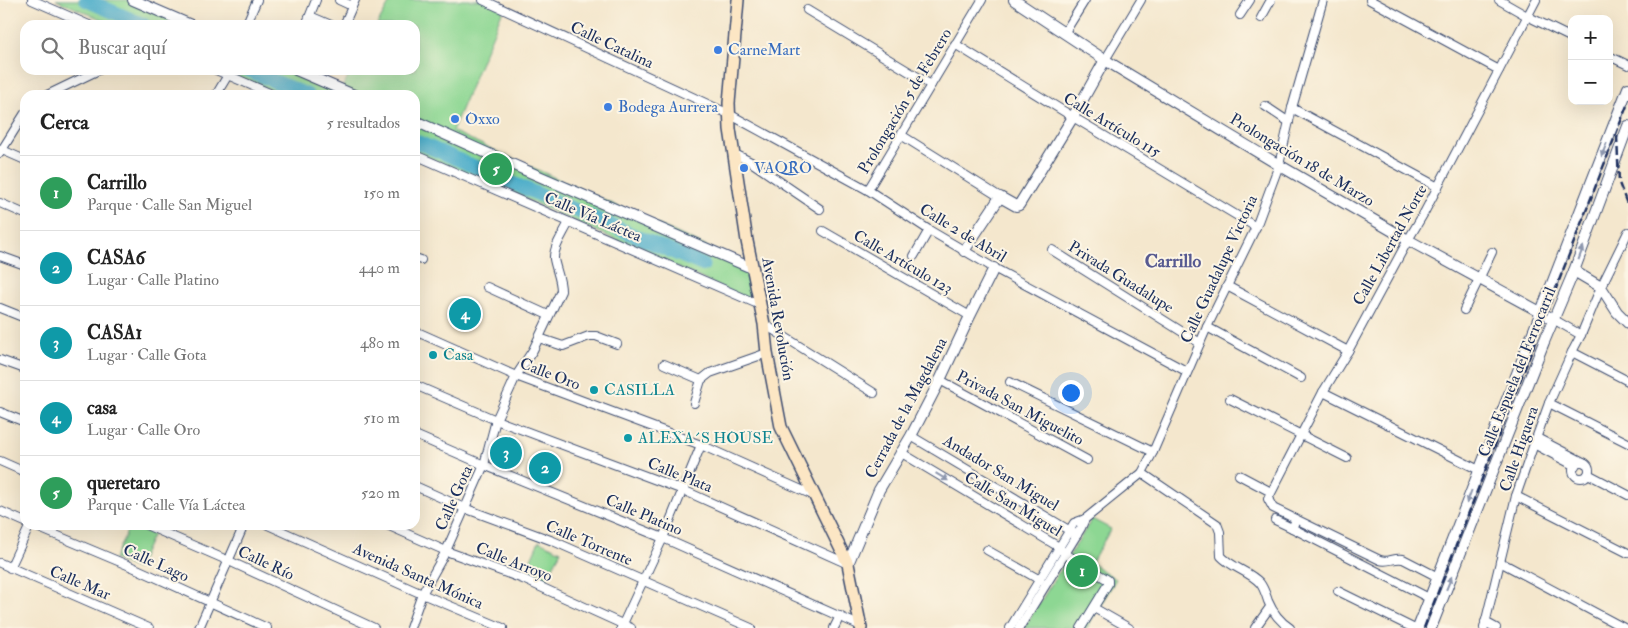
<!DOCTYPE html>
<html lang="es">
<meta charset="utf-8">
<style>
:root{--surface:#fff;--page:#f2f2f2;--text:#222;--muted:#767676;--line:#e0e0e0;--accent:#1a73e8}
body{margin:0;font-family:"IM FELL Double Pica",serif;background:var(--page);color:var(--text)}
.controls{position:absolute;right:15px;top:15px;display:grid;overflow:hidden;border-radius:10px;box-shadow:0 5px 20px #0002}
.controls button{width:45px;height:45px;display:grid;place-items:center;padding:0;border:0;border-bottom:1px solid var(--line);background:var(--surface);color:var(--text);font:25px sans-serif}
.you{position:absolute;left:1070px;top:392px;width:18px;height:18px;margin:-12px;border:4px solid #fff;border-radius:50%;background:#1a73e8;box-shadow:0 0 0 8px #1a73e833}
.badge{display:grid;place-items:center;width:32px;height:32px;border-radius:50%;background:var(--accent);color:#fff;font-size:16px;font-weight:700}
.pin{position:absolute;translate:-50% -50%;border:2px solid #fff;box-shadow:0 1px 5px #0006}
.list{margin:0;padding:0;list-style:none}
h2{display:flex;justify-content:space-between;align-items:center;height:65px;margin:0;padding:0 20px;font-size:21px}
h2 small{font-size:16px;font-weight:400;color:var(--muted)}
.list li{display:grid;grid-template-columns:32px 1fr auto;gap:15px;align-items:center;box-sizing:border-box;height:75px;padding:0 20px;border-top:1px solid var(--line)}
.list b{display:block;font-size:19px;white-space:nowrap}
.list p{margin:0;font-size:16px;white-space:nowrap;color:var(--muted)}
.list em{font-size:16px;font-style:normal;color:var(--muted)}
.icon{flex:none;width:28px;height:28px;fill:none;stroke:currentColor;stroke-width:2;stroke-linecap:round;stroke-linejoin:round}
.map{position:relative;flex:none;width:1628px;height:628px;overflow:hidden}
.search{position:absolute;background:var(--surface);box-shadow:0 5px 20px #0002;left:20px;top:20px;width:400px;height:55px;display:flex;align-items:center;gap:12px;box-sizing:border-box;padding:0 18px;border-radius:15px;color:var(--muted);font-size:19px}
.panel{position:absolute;background:var(--surface);box-shadow:0 5px 20px #0002;left:20px;top:90px;width:400px;height:440px;border-radius:15px}
.map>svg:first-child{display:block}
</style>
<div class="map">
<svg width="1628" height="628" viewBox="0 0 1628 628">
<rect width="100%" height="100%" fill="#fcf5e5"/>
<filter id="ink" filterUnits="userSpaceOnUse"><feTurbulence type="fractalNoise" baseFrequency=".02" numOctaves="2"/><feDisplacementMap in="SourceGraphic" scale="10" xChannelSelector="R" yChannelSelector="G"/><feConvolveMatrix kernelMatrix="1 2 1 2 8 2 1 2 1" color-interpolation-filters="sRGB"/></filter>
<filter id="wash" filterUnits="userSpaceOnUse"><feTurbulence type="fractalNoise" baseFrequency=".0096" numOctaves="4" result="noise"/><feDisplacementMap in="SourceGraphic" scale="20" xChannelSelector="R" yChannelSelector="G"/><feGaussianBlur stdDeviation="1.12" result="paint"/><feColorMatrix in="noise" values="0 0 0 0 0 0 0 0 0 0 0 0 0 0 0 0 0 1.4 0 .05"/><feComposite in="paint" operator="in"/></filter>
<g filter="url(#wash)">
<rect width="100%" height="100%" fill="#f4e7cd"/>
<g fill="#8dd793" stroke="#548378">
<path d="M56,0H131L191,25H115Z"/>
<path d="M391,0H482L503,10L452,131L752,267L760,305L497,186L415,152V95H281L222,70H296L341,89L352,70H415V25H377Z"/>
<path d="M1092,519L1111,529L1091,563L1116,579L1087,628H1024Z"/>
<path d="M130,525H146L155,529L137,569L114,559Z"/>
<path d="M539,541L561,551L545,583L524,575Z"/>
</g>
<g fill="none" stroke-linecap="round" stroke-linejoin="round">
<g stroke="#4aacc9" stroke-width="14">
<path d="M86,0L144,25"/>
<path d="M248,70L307,95"/>
<path d="M415,141L703,265"/>
</g>
</g>
</g>
<g filter="url(#ink)">
<g fill="none" stroke-linecap="round" stroke-linejoin="round">
<defs>
<g id="minor">
<path d="M32,0L89,25"/>
<path d="M339,0L352,6"/>
<path d="M483,0L729,114L868,190L929,230L994,268L1186,371"/>
<path d="M1370,0L1499,70"/>
<path d="M1499,0L1527,16L1572,38"/>
<path d="M807,10L931,85"/>
<path d="M1240,15L1250,0"/>
<path d="M310,16L331,25"/>
<path d="M1261,18L1271,0"/>
<path d="M246,25L257,0"/>
<path d="M306,25L316,0"/>
<path d="M344,25L355,0"/>
<path d="M1065,32L1085,0"/>
<path d="M955,44L1073,117L1256,227"/>
<path d="M1609,56L1628,65"/>
<path d="M1105,60L1141,0"/>
<path d="M216,70L274,95"/>
<path d="M47,95L99,70"/>
<path d="M216,95L228,75"/>
<path d="M1265,106L1289,122"/>
<path d="M1292,108L1438,187"/>
<path d="M901,135L1000,197"/>
<path d="M0,149L25,160"/>
<path d="M0,153L25,113"/>
<path d="M733,153L751,162L820,209"/>
<path d="M415,155L760,305"/>
<path d="M868,190L982,0"/>
<path d="M0,203L25,214"/>
<path d="M823,231L970,316"/>
<path d="M1052,250L1200,343"/>
<path d="M0,256L25,265"/>
<path d="M914,256L929,230"/>
<path d="M415,258L421,260"/>
<path d="M1227,286L1348,351"/>
<path d="M487,287L548,315"/>
<path d="M0,308L25,318"/>
<path d="M1464,310L1492,252"/>
<path d="M1553,319L1581,335"/>
<path d="M764,324L874,393"/>
<path d="M1207,327L1301,378"/>
<path d="M415,331L516,376L701,445L815,496"/>
<path d="M539,338L563,346L589,336H596L617,344"/>
<path d="M1572,352L1628,381"/>
<path d="M0,360L25,369"/>
<path d="M664,364L701,380"/>
<path d="M940,380L1087,460"/>
<path d="M1010,382L1153,452"/>
<path d="M415,385L496,420L683,490L848,564"/>
<path d="M1323,392L1479,470"/>
<path d="M1230,399L1347,458"/>
<path d="M694,403L701,380L710,373L767,353"/>
<path d="M1549,403L1628,443"/>
<path d="M0,412L25,422"/>
<path d="M415,435L484,465L663,538L861,626"/>
<path d="M911,436L1077,535"/>
<path d="M1537,438L1585,463"/>
<path d="M1534,444L1575,466"/>
<path d="M900,452L1059,547L1064,553L1108,580V584L1081,628"/>
<path d="M0,461L25,472"/>
<circle cx="1581" cy="470" r="8"/>
<path d="M1142,473L1217,524L1220,532L1221,556C1232,568 1249,571 1260,583C1264,588 1266,595 1268,601C1273,613 1279,621 1290,628"/>
<path d="M1588,474L1628,495"/>
<path d="M1239,475L1271,492"/>
<path d="M415,486L464,508L553,541L751,628"/>
<path d="M1516,496L1628,553"/>
<path d="M0,511L25,522"/>
<path d="M1275,520L1292,528"/>
<path d="M1296,520L1292,528L1429,598"/>
<path d="M32,525L137,569L267,628"/>
<path d="M146,525L229,561L374,628"/>
<path d="M268,525L422,594L503,628"/>
<path d="M387,525L446,551L523,579L631,628"/>
<path d="M987,550L1040,580"/>
<path d="M1500,562L1624,628"/>
<path d="M0,563L149,628"/>
<path d="M10,568L30,525"/>
<path d="M1438,577L1403,559C1394,557 1388,563 1380,560L1273,508L1268,499L1323,392L1348,351L1408,240L1424,213L1536,0"/>
<path d="M1338,591L1413,628"/>
<path d="M1094,608L1129,628"/>
<path d="M1485,622L1496,628"/>
<path d="M199,628L244,525"/>
<path d="M410,628L422,594L446,551L484,465L496,420L516,376L533,350L561,291C561,279 556,270 554,259C553,247 564,233 569,222"/>
<path d="M621,628L663,538L701,445"/>
<path d="M834,628L840,616"/>
<path d="M1010,628L1074,523L1085,519L1142,473L1153,452L1207,327L1256,227L1279,165L1292,108L1323,0"/>
<path d="M1019,628L1081,528L1085,519"/>
<path d="M1255,628L1270,607"/>
<path d="M1484,628L1516,496L1534,444L1549,403L1572,352L1581,335L1601,287L1628,232"/>
</g>
<g id="tertiary">
<path d="M133,0L191,25"/>
<path d="M1014,0L1105,60L1279,165L1408,240L1553,319"/>
<path d="M296,70L354,95"/>
<path d="M415,121L525,170L747,266L752,267"/>
<path d="M964,251L1000,197L1016,206L1019,205L1073,117L1105,60"/>
<path d="M1574,271L1601,287L1617,312L1628,323"/>
<path d="M848,564L879,490L911,436L940,380L970,316L994,268"/>
<path d="M1418,628L1628,88"/>
<path d="M1431,628L1544,342L1574,271L1628,126"/>
</g>
<path id="secondary" d="M738,0L729,103L730,129L747,241L764,324L767,353L781,427L848,564L861,628"/>
</defs>
<use href="#minor" stroke="#3c4b6f" stroke-width="10"/>
<use href="#tertiary" stroke="#3c4b6f" stroke-width="12"/>
<use href="#secondary" stroke="#3c4b6f" stroke-width="14"/>
<use href="#minor" stroke="#fff" stroke-width="8"/>
<use href="#tertiary" stroke="#fff" stroke-width="10"/>
<use href="#secondary" stroke="#fce6c4" stroke-width="11"/>
<g stroke="#1b2f5e" stroke-width="2.5" stroke-dasharray="8 4" stroke-linecap="butt">
<path d="M1617,136L1619,183L1627,204"/>
<path d="M1424,628L1628,103"/>
</g>
</g>
<defs><path id="oneway-solid" d="M-6-.8H1V-3.2L6.5 0L1 3.2V.8H-6Z" transform="scale(1.25)"/></defs>
<g fill="#8d97ae">
<use href="#oneway-solid" transform="translate(1604 150) rotate(111)"/>
<use href="#oneway-solid" transform="translate(1581 253) rotate(-70)"/>
<use href="#oneway-solid" transform="translate(942 477) rotate(31)"/>
<use href="#oneway-solid" transform="translate(1469 497) rotate(111)"/>
<use href="#oneway-solid" transform="translate(1449 583) rotate(-68)"/>
</g>
</g>
<g fill="#3f7fe0" stroke="#fcf5e5" stroke-width="2">
<circle cx="718" cy="50" r="5"/>
<circle cx="608" cy="107" r="5"/>
<circle cx="455" cy="119" r="5"/>
<circle cx="744" cy="168" r="5"/>
</g>
<g fill="#0f9aa8" stroke="#fcf5e5" stroke-width="2">
<circle cx="433" cy="355" r="5"/>
<circle cx="594" cy="390" r="5"/>
<circle cx="628" cy="438" r="5"/>
</g>
<g text-anchor="middle" dominant-baseline="central" stroke-width="4" stroke-linejoin="round" paint-order="stroke">
<g font-size="16" fill="#1b2f5e" stroke="#fcf5e5">
<text transform="translate(612 45) rotate(25)">Calle Catalina</text>
<text transform="translate(905 101) rotate(-59)">Prolongación 5 de Febrero</text>
<text transform="translate(1112 125) rotate(31)">Calle Artículo 115</text>
<text transform="translate(1302 160) rotate(31)">Prolongación 18 de Marzo</text>
<text transform="translate(593 217) rotate(23)">Calle Vía Láctea</text>
<text transform="translate(963 233) rotate(31)">Calle 2 de Abril</text>
<text transform="translate(1390 245) rotate(-61)">Calle Libertad Norte</text>
<text transform="translate(903 262) rotate(30)">Calle Artículo 123</text>
<text transform="translate(1219 269) rotate(-65)">Calle Guadalupe Victoria</text>
<text transform="translate(1121 277) rotate(32)">Privada Guadalupe</text>
<text transform="translate(778 319) rotate(80)">Avenida Revolución</text>
<text transform="translate(1517 372) rotate(-68)">Calle Espuela del Ferrocarril</text>
<text transform="translate(550 374) rotate(21)">Calle Oro</text>
<text transform="translate(906 408) rotate(-62)">Cerrada de la Magdalena</text>
<text transform="translate(1020 408) rotate(28)">Privada San Miguelito</text>
<text transform="translate(1519 449) rotate(-71)">Calle Higuera</text>
<text transform="translate(1001 473) rotate(31)">Andador San Miguel</text>
<text transform="translate(680 475) rotate(22)">Calle Plata</text>
<text transform="translate(454 498) rotate(-66)">Calle Gota</text>
<text transform="translate(1013 504) rotate(31)">Calle San Miguel</text>
<text transform="translate(644 515) rotate(23)">Calle Platino</text>
<text transform="translate(589 543) rotate(23)">Calle Torrente</text>
<text transform="translate(514 562) rotate(22)">Calle Arroyo</text>
<text transform="translate(156 563) rotate(24)">Calle Lago</text>
<text transform="translate(266 563) rotate(25)">Calle Río</text>
<text transform="translate(418 576) rotate(24)">Avenida Santa Mónica</text>
<text transform="translate(80 583) rotate(23)">Calle Mar</text>
</g>
<g font-size="16" fill="#366cbe" stroke="#fcf5e5" text-anchor="start">
<text x="728" y="50">CarneMart</text>
<text x="618" y="107">Bodega Aurrera</text>
<text x="465" y="119">Oxxo</text>
<text x="754" y="168">VAQRO</text>
</g>
<g font-size="16" fill="#0d838f" stroke="#fcf5e5" text-anchor="start">
<text x="443" y="355">Casa</text>
<text x="604" y="390">CASILLA</text>
<text x="638" y="438">ALEXA´S HOUSE</text>
</g>
<g font-size="18" font-weight="bold" fill="#575a91" stroke="#fcf5e5">
<text x="1173" y="261">Carrillo</text>
</g>
</g>
</svg>
<div class="controls">
<button>+</button>
<button>−</button>
</div>
<div class="you"></div>
<div class="pin badge" style="left:1082px;top:571px;background:#2e9e5b">1</div>
<div class="pin badge" style="left:545px;top:468px;background:#0f9aa8">2</div>
<div class="pin badge" style="left:506px;top:453px;background:#0f9aa8">3</div>
<div class="pin badge" style="left:465px;top:314px;background:#0f9aa8">4</div>
<div class="pin badge" style="left:496px;top:169px;background:#2e9e5b">5</div>
<div class="search"><svg class="icon" aria-label="search" viewBox="0 0 24 24"><circle cx="10" cy="10" r="6"/><path d="M15 15l6 6"/></svg>Buscar aquí</div>
<section class="panel">
<h2>Cerca<small>5 resultados</small></h2>
<ul class="list">
<li><span class="badge" style="background:#2e9e5b">1</span><div><b>Carrillo</b><p>Parque · Calle San Miguel</p></div><em>150 m</em></li>
<li><span class="badge" style="background:#0f9aa8">2</span><div><b>CASA6</b><p>Lugar · Calle Platino</p></div><em>440 m</em></li>
<li><span class="badge" style="background:#0f9aa8">3</span><div><b>CASA1</b><p>Lugar · Calle Gota</p></div><em>480 m</em></li>
<li><span class="badge" style="background:#0f9aa8">4</span><div><b>casa</b><p>Lugar · Calle Oro</p></div><em>510 m</em></li>
<li><span class="badge" style="background:#2e9e5b">5</span><div><b>queretaro</b><p>Parque · Calle Vía Láctea</p></div><em>520 m</em></li>
</ul>
</section>
</div>
